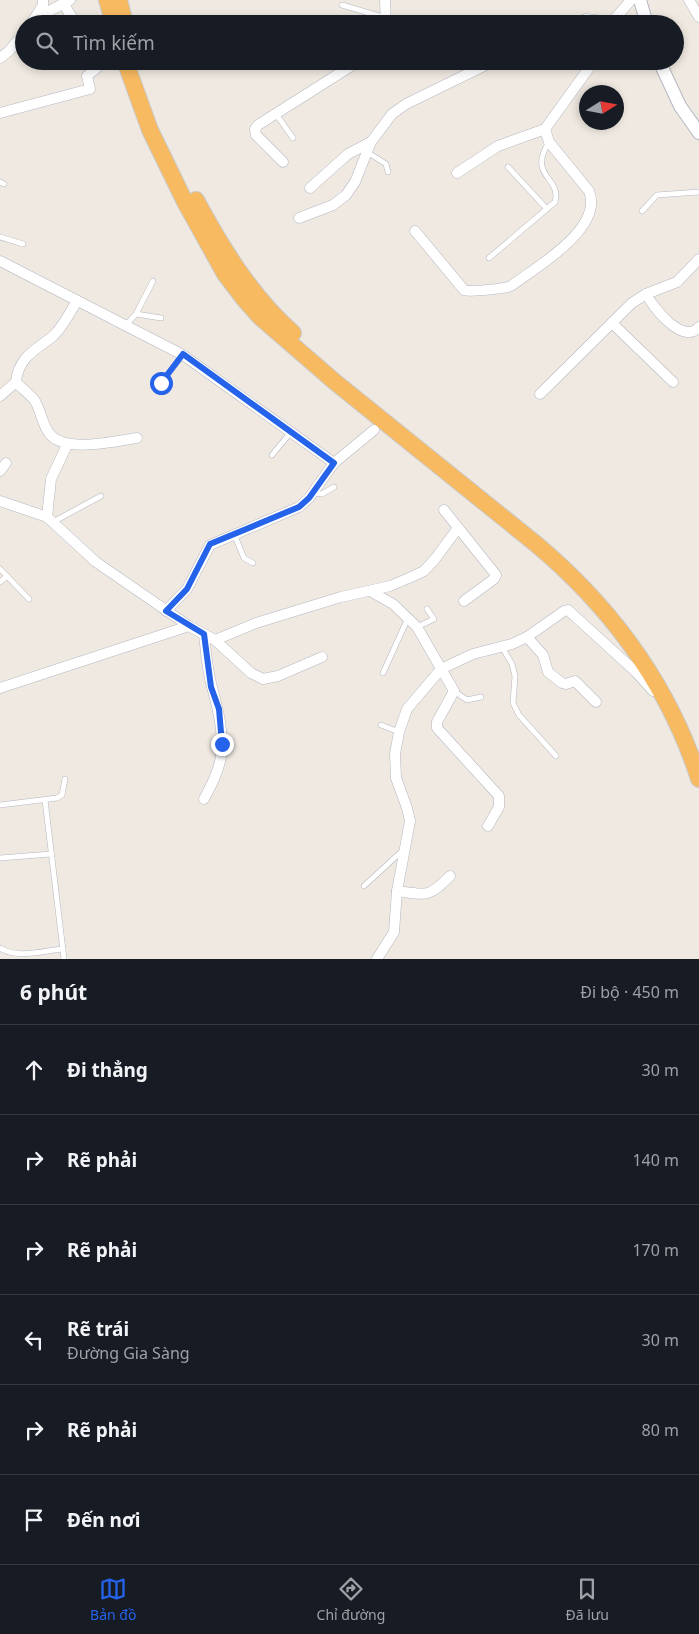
<!DOCTYPE html>
<html lang="vi">
<meta charset="utf-8">
<style>
:root{--surface:#171b24;--page:#242831;--text:#f1f3f6;--muted:#9ea1a6;--line:#363941;--accent:#2563eb}
body{margin:0;font-family:"Noto Sans",sans-serif;background:var(--page);color:var(--text)}
.compass{position:absolute;left:579px;top:85px;width:45px;height:45px;border-radius:50%;background:var(--surface);box-shadow:0 2px 8px #0003;rotate:79deg}
.stop{position:absolute;width:15px;height:15px;margin:-11px;border:4px solid #2563eb;border-radius:50%;background:#fff}
.stop.end{background:#2563eb;border-color:#fff;box-shadow:0 1px 5px #0008}
.list{margin:0;padding:0;list-style:none}
h2{display:flex;justify-content:space-between;align-items:center;height:65px;margin:0;padding:0 20px;font-size:21px}
h2 small{font-size:16px;font-weight:400;color:var(--muted)}
.list li{display:grid;grid-template-columns:32px 1fr auto;gap:15px;align-items:center;box-sizing:border-box;height:90px;padding:0 20px;border-top:1px solid var(--line)}
.list b{display:block;font-size:19px;white-space:nowrap}
.list p{margin:0;font-size:16px;white-space:nowrap;color:var(--muted)}
.list em{font-size:16px;font-style:normal;color:var(--muted)}
.icon{flex:none;width:28px;height:28px;fill:none;stroke:currentColor;stroke-width:2;stroke-linecap:round;stroke-linejoin:round}
.map{position:relative;flex:none;width:699px;height:959px;overflow:hidden}
.search{position:absolute;background:var(--surface);box-shadow:0 2px 8px #0003;left:15px;right:15px;top:15px;height:55px;display:flex;align-items:center;gap:12px;box-sizing:border-box;padding:0 18px;border-radius:28px;color:var(--muted);font-size:19px}
.sheet{height:605px;background:var(--surface)}
nav{display:flex;justify-content:space-around;align-items:center;box-sizing:border-box;height:70px;border-top:1px solid var(--line);background:var(--surface);font-size:14px;color:var(--muted)}
nav a{display:grid;justify-items:center;gap:2px}
nav .on{color:var(--accent)}
.map>svg:first-child{display:block}
</style>
<div class="map">
<svg width="699" height="959" viewBox="0 0 699 959">
<rect width="100%" height="100%" fill="#efe9e1"/>
<g fill="none" stroke-linecap="round" stroke-linejoin="round">
<defs>
<g id="service">
<path d="M342,5L386,18"/>
<path d="M276,114L293,138"/>
<path d="M367,152L386,164L388,172"/>
<path d="M508,167L547,209"/>
<path d="M0,182L4,184"/>
<path d="M642,211L657,195L699,192"/>
<path d="M0,237L23,244"/>
<path d="M489,258L555,202C562,177 527,177 549,142"/>
<path d="M136,314L161,318"/>
<path d="M126,325L136,314L153,281"/>
<path d="M161,383L183,355"/>
<path d="M272,455L291,432"/>
<path d="M313,493L322,494L334,487"/>
<path d="M53,522L101,496"/>
<path d="M234,534L244,558L253,563"/>
<path d="M0,569L29,599"/>
<path d="M0,582L7,576"/>
<path d="M417,627L434,619L427,609"/>
<path d="M502,647L512,664L515,676L513,703L519,715L556,756"/>
<path d="M383,673L408,618"/>
<path d="M454,691L467,700L481,697"/>
<path d="M381,725L399,732"/>
<path d="M45,800L64,959"/>
<path d="M0,805L57,798L62,795L65,779"/>
<path d="M0,858L51,854"/>
<path d="M364,886L402,851"/>
<path d="M0,948C18,959 42,951 63,949"/>
</g>
<g id="minor">
<path d="M385,0L386,24"/>
<path d="M689,0L699,17"/>
<path d="M63,3L76,24"/>
<path d="M36,18L70,0"/>
<path d="M31,24L43,5V0"/>
<path d="M571,24L586,19L612,22L631,0"/>
<path d="M0,58L9,51L24,33"/>
<path d="M0,113L90,89L87,76L99,66L98,61"/>
<path d="M283,162L256,135L255,129L258,125L359,61"/>
<path d="M457,173L498,146L545,129"/>
<path d="M310,188L348,154L371,142"/>
<path d="M299,218L333,205L346,195L355,182L371,142L392,114L406,104L494,61"/>
<path d="M415,231L464,290C470,292 504,289 511,286C536,267 604,229 589,191L549,142L545,129L594,61"/>
<path d="M0,261L183,355L334,463"/>
<path d="M646,294C653,307 683,346 699,327"/>
<path d="M77,301C70,312 62,329 52,337C35,350 18,358 16,382C22,389 30,394 35,401C41,411 42,424 49,433C64,454 115,441 137,438"/>
<path d="M612,323L673,382"/>
<path d="M540,394L632,303L646,294L677,282L699,259"/>
<path d="M0,396L16,382"/>
<path d="M0,471L6,463"/>
<path d="M0,501L47,517L96,562L189,626L215,640L251,673L263,679L278,676L322,657"/>
<path d="M444,510L496,575L494,579L464,601"/>
<path d="M47,517L51,479L67,445"/>
<path d="M370,591L393,604L417,627L454,691L437,722V728L499,796V807L488,826"/>
<path d="M166,611L187,589L210,545L299,507L309,498L334,463L374,430"/>
<path d="M204,634C206,652 207,670 212,687C218,710 224,732 221,756C219,771 211,786 204,799"/>
<path d="M527,637L543,655L548,672L562,683L566,684L575,681L596,702"/>
<path d="M215,640L256,623L341,597L390,586L409,578L424,571L435,559L458,528"/>
<path d="M0,688L189,626"/>
<path d="M397,891C426,895 429,898 450,876"/>
<path d="M377,959L394,932L397,891L410,821L407,808L396,778L395,754L399,732L407,709L441,669L473,654L512,644L527,637L564,611L568,610L635,671L653,691"/>
</g>
<g id="tertiary">
<path d="M640,0L647,24"/>
<path d="M659,61L680,106L699,133"/>
</g>
<g id="trunk">
<path d="M107,0L114,24"/>
<path d="M119,0L125,24"/>
<path d="M125,61L150,130L185,202L225,274L244,299L260,317L335,382L536,544C611,607 669,686 699,779"/>
<path d="M196,200C222,248 251,296 293,333"/>
</g>
</defs>
<use href="#service" stroke="#b4b7c1" stroke-width="6"/>
<use href="#minor" stroke="#b4b7c1" stroke-width="11"/>
<use href="#tertiary" stroke="#b4b7c1" stroke-width="14"/>
<use href="#trunk" stroke="#c9c9c9" stroke-width="18"/>
<use href="#service" stroke="#fff" stroke-width="5"/>
<use href="#minor" stroke="#fff" stroke-width="10"/>
<use href="#tertiary" stroke="#fff" stroke-width="12"/>
<use href="#trunk" stroke="#f8ba60" stroke-width="16"/>
</g>
<g fill="none" stroke-linecap="round" stroke-linejoin="round">
<path stroke="#2563eb" stroke-width="6" d="M161,383L183,354L334,463L309,498L299,507L210,544L187,589L166,611L204,634L211,687L219,709L222,744"/>
</g>
</svg>
<svg class="compass" viewBox="-18 -18 36 36"><path d="M0-13l5 13h-10z" fill="#e53935"/><path d="M0 13l5-13h-10z" fill="#9ea1a6"/></svg>
<div class="stop" style="left:161px;top:383px"></div>
<div class="stop end" style="left:222px;top:744px"></div>
<div class="search"><svg class="icon" aria-label="search" viewBox="0 0 24 24"><circle cx="10" cy="10" r="6"/><path d="M15 15l6 6"/></svg>Tìm kiếm</div>
</div>
<section class="sheet">
<h2>6 phút<small>Đi bộ · 450 m</small></h2>
<ul class="list">
<li><svg class="icon" aria-label="ahead" viewBox="0 0 24 24"><path d="M12 20V5M6 11l6-6 6 6"/></svg><div><b>Đi thẳng</b></div><em>30 m</em></li>
<li><svg class="icon" aria-label="right" viewBox="0 0 24 24"><path d="M7 20v-9h11M14 6l5 5-5 5"/></svg><div><b>Rẽ phải</b></div><em>140 m</em></li>
<li><svg class="icon" aria-label="right" viewBox="0 0 24 24"><path d="M7 20v-9h11M14 6l5 5-5 5"/></svg><div><b>Rẽ phải</b></div><em>170 m</em></li>
<li><svg class="icon" aria-label="left" viewBox="0 0 24 24"><path d="M17 20v-9H6M10 6l-5 5 5 5"/></svg><div><b>Rẽ trái</b><p>Đường Gia Sàng</p></div><em>30 m</em></li>
<li><svg class="icon" aria-label="right" viewBox="0 0 24 24"><path d="M7 20v-9h11M14 6l5 5-5 5"/></svg><div><b>Rẽ phải</b></div><em>80 m</em></li>
<li><svg class="icon" aria-label="arrive" viewBox="0 0 24 24"><path d="M6 21V4h12l-3 4 3 4H6"/></svg><div><b>Đến nơi</b></div></li>
</ul>
</section>
<nav>
<a class="on"><svg class="icon" aria-label="map" viewBox="0 0 24 24"><path d="M3 6l6-2 6 2 6-2v14l-6 2-6-2-6 2zM9 4v14M15 6v14"/></svg>Bản đồ</a>
<a><svg class="icon" aria-label="directions" viewBox="0 0 24 24"><path d="M12 3l9 9-9 9-9-9zM9 14v-3h6M13 9l2 2-2 2"/></svg>Chỉ đường</a>
<a><svg class="icon" aria-label="saved" viewBox="0 0 24 24"><path d="M7 4h10v16l-5-4-5 4z"/></svg>Đã lưu</a>
</nav>
